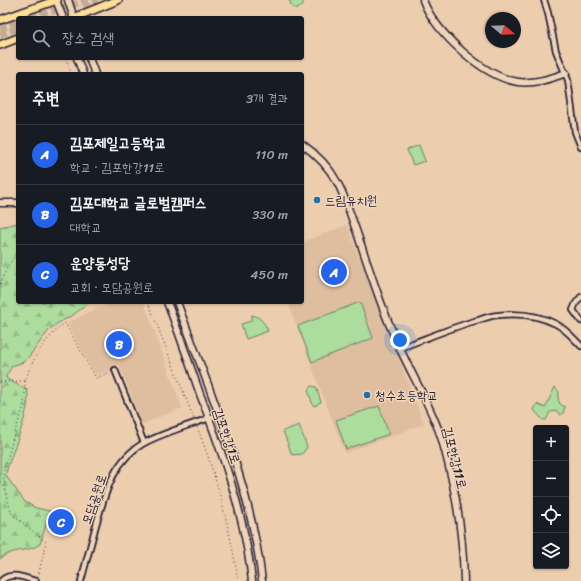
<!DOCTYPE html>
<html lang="ko">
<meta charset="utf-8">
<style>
:root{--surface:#171b24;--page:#242831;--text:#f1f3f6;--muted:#9ea1a6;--line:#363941;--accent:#2563eb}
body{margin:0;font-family:Sriracha,"Poor Story",sans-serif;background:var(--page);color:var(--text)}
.controls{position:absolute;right:12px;bottom:12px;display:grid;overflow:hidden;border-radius:4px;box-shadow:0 1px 3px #0004}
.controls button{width:36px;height:36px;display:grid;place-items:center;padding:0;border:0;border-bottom:1px solid var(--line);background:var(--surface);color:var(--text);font:20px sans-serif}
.compass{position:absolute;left:485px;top:12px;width:36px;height:36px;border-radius:50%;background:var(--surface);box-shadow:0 1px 3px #0004;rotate:109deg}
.you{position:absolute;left:400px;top:340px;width:14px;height:14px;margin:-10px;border:3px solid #fff;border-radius:50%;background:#1a73e8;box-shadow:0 0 0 6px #1a73e833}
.badge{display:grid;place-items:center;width:26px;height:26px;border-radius:50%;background:var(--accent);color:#fff;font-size:13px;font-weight:700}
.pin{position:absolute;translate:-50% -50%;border:2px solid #fff;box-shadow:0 1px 4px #0006}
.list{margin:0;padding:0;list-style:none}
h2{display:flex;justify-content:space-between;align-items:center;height:52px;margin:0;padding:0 16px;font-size:17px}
h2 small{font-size:13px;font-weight:400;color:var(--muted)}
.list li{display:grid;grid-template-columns:26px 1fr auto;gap:12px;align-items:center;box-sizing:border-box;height:60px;padding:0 16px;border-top:1px solid var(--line)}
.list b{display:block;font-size:15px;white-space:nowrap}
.list p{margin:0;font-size:13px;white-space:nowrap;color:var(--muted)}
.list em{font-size:13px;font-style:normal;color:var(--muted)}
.icon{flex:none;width:22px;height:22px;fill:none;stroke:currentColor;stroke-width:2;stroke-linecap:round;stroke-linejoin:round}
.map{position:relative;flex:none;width:581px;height:581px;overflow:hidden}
.search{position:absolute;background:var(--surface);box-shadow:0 1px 3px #0004;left:16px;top:16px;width:288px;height:44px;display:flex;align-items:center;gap:10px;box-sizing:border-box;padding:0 14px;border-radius:4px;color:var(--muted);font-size:15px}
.panel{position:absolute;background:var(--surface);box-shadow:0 1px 3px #0004;left:16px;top:72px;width:288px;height:232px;border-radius:4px}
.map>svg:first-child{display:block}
</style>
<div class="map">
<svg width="581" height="581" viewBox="0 0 581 581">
<defs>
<pattern id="forest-firs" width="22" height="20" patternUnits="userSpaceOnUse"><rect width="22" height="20" fill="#acdd9d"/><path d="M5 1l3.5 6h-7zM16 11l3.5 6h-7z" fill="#94bd88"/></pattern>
</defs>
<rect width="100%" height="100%" fill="#eccdae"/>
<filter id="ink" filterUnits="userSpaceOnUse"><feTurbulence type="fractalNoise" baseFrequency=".025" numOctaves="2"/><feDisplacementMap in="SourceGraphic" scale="8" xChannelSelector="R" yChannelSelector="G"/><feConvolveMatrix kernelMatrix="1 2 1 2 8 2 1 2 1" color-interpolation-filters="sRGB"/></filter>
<g filter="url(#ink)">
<g fill="#dfbe9f">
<path d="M347,225L424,424L345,453L311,365L288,302H302V242Z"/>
<path d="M115,302H144L182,408L142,424L119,365L98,375L95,374L67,323L89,312Z"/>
</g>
<g fill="#acdd9d" stroke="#67806c">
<path d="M289,0H304L302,6L297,9L292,7Z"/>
<path d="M419,145L425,161L413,165L407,150Z"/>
<path d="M360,302L373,338L312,362L298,326Z"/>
<path d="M252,315C260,317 265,323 268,331L246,339L241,324L251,321Z"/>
<path d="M311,386L316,387L321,402L317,404L316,406L313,405L308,390Z"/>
<path d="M555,387L559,392L558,399L560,404L565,407L563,413L560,415L557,411L550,412L546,420H543L534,410L537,404L545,408Z"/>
<path d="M379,406L389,434L346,449L336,420Z"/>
<path d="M299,425L307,447L302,454L292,455L283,431Z"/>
</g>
<path fill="url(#forest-firs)" stroke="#67806c" d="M18,223V302H90L73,315L58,323L49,330L27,359L23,362L12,366L6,376L7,379L27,390C33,404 12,453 7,469L6,476L25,502L36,508L50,511L40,544C28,553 11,548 0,559V227Z"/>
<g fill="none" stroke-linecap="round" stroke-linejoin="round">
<g stroke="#c4ab97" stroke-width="7" stroke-dasharray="7 3.5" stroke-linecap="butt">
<path d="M83,5L98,0"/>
<path d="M31,18L87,0"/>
<path d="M0,29L18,22"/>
<path d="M0,35L18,28"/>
</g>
<defs>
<g id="minor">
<path d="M544,0L548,13L556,51L568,80L575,132L581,147"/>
<path d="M581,297L576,303L573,310L581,321"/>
<path d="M400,348C425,339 450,328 475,321C483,319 491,315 499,315C519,313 538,315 556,324C566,329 573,338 581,346"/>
<path d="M115,370L144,443"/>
<path d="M1,581C11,571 24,578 36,581"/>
<path d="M81,581C86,562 91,544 96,525C105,494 113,460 144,443C167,431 194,424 218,415"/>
</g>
<g id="tertiary">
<path d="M56,0L63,18"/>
<path d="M68,0L74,18"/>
<path d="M423,0C434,32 484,77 518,82C534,84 550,79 566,73"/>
<path d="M77,58L83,74"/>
<path d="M89,58L95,74"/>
<path d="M302,144C316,154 329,167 337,182C345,196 350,214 356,230C368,264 378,299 393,333C407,368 431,404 442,440C455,485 463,534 464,581"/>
<path d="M0,203H18"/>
<path d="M167,302C179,332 189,363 200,394C223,455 245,516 252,581"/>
<path d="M177,302C210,393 251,484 262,581"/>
</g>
<g id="primary">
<path d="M73,18L118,0"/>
<path d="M0,20L57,0"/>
<path d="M0,45L18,38"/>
</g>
</defs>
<use href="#minor" stroke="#22223b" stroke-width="8"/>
<use href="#tertiary" stroke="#22223b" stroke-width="9"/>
<use href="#primary" stroke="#22223b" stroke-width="10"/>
<g stroke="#22223b" stroke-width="1" stroke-dasharray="1 3" stroke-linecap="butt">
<path d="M66,58L71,74"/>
<path d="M0,284C4,275 9,260 18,255"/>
<path d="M148,302L194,419"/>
<path d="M25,381V396L23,409L15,431L3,475L7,498L12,514L46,542L38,577"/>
<path d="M0,382L25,381C32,359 46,337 65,323L96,378L110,372"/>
<path d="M197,427C217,477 230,528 238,581"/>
</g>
<use href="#minor" stroke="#f2d5b8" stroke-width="4.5"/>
<use href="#tertiary" stroke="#f2d5b8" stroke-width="6"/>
<use href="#primary" stroke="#ffdd96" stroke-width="7"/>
</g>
</g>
<g fill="#1f6fb2" stroke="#f2d5b8" stroke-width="1.5">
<circle cx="317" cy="200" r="4"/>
<circle cx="367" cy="395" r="4"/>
</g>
<g text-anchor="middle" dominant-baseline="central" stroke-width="3" stroke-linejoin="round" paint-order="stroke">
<g font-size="13" fill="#22223b" stroke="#f2d5b8" text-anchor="start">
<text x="325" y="200">드림유치원</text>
<text x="375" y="395">청수초등학교</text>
</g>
<g font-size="13" fill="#22223b" stroke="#f2d5b8">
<text transform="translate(227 436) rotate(71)">김포한강1로</text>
<text transform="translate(455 458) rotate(76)">김포한강11로</text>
<text transform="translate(94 499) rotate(-71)">모담공원로</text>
</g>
</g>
</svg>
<div class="controls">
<button>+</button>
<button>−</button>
<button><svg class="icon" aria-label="locate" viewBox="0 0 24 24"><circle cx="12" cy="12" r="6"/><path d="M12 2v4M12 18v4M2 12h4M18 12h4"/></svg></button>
<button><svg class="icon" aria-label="layers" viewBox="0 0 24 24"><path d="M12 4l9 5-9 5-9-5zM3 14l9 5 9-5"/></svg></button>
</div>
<svg class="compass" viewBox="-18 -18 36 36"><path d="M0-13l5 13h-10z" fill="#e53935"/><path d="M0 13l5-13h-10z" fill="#9ea1a6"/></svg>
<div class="you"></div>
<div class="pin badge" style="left:334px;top:272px">A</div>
<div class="pin badge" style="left:119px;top:344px">B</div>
<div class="pin badge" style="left:61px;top:522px">C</div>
<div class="search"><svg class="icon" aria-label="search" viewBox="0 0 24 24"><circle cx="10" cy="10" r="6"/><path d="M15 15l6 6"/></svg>장소 검색</div>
<section class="panel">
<h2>주변<small>3개 결과</small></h2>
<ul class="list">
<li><span class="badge">A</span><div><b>김포제일고등학교</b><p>학교 · 김포한강11로</p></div><em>110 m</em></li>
<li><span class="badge">B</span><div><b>김포대학교 글로벌캠퍼스</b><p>대학교</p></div><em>330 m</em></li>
<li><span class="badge">C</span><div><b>운양동성당</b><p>교회 · 모담공원로</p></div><em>450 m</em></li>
</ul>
</section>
</div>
